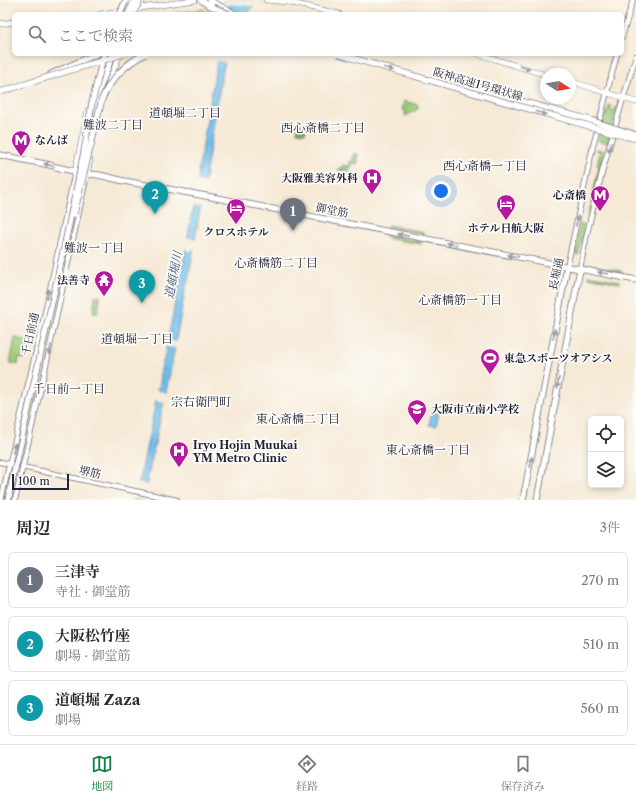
<!DOCTYPE html>
<html lang="ja">
<meta charset="utf-8">
<style>
:root{--surface:#fff;--page:#f7f7f7;--text:#2b2b33;--muted:#7c7c81;--line:#e1e1e2;--accent:#0b8043}
body{margin:0;font-family:"Libre Caslon Text","Noto Serif JP",serif;background:var(--page);color:var(--text)}
.controls{position:absolute;right:12px;bottom:12px;display:grid;overflow:hidden;border-radius:6px;box-shadow:0 2px 6px #0003}
.controls button{width:36px;height:36px;display:grid;place-items:center;padding:0;border:0;border-bottom:1px solid var(--line);background:var(--surface);color:var(--text);font:20px sans-serif}
.compass{position:absolute;left:540px;top:68px;width:36px;height:36px;border-radius:50%;background:var(--surface);box-shadow:0 2px 6px #0003;rotate:101deg}
.scale{position:absolute;left:12px;bottom:10px;width:57px;box-sizing:border-box;padding-left:4px;border:2px solid #22223b;border-top:0;font-size:11px;line-height:14px;white-space:nowrap;color:#22223b;-webkit-text-stroke:3px #fdfcf7;paint-order:stroke}
.you{position:absolute;left:441px;top:191px;width:14px;height:14px;margin:-10px;border:3px solid #fff;border-radius:50%;background:#1a73e8;box-shadow:0 0 0 6px #1a73e833}
.badge{display:grid;place-items:center;width:26px;height:26px;border-radius:50%;background:var(--accent);color:#fff;font-size:13px;font-weight:700}
.pin{position:absolute;translate:-50% -33px;filter:drop-shadow(0 1px 2px #0008)}
.pin::after{content:'';position:absolute;top:21px;width:14px;height:12px;background:inherit;clip-path:polygon(0 0,100% 0,50% 100%)}
.list{margin:0;padding:0;list-style:none}
h2{display:flex;justify-content:space-between;align-items:center;height:52px;margin:0;padding:0 16px;font-size:17px}
h2 small{font-size:13px;font-weight:400;color:var(--muted)}
.list li{display:grid;grid-template-columns:26px 1fr auto;gap:12px;align-items:center;box-sizing:border-box;height:56px;margin:0 8px 8px;padding:0 8px;border:1px solid var(--line);border-radius:6px}
.list b{display:block;font-size:15px;white-space:nowrap}
.list p{margin:0;font-size:13px;white-space:nowrap;color:var(--muted)}
.list em{font-size:13px;font-style:normal;color:var(--muted)}
.icon{flex:none;width:22px;height:22px;fill:none;stroke:currentColor;stroke-width:2;stroke-linecap:round;stroke-linejoin:round}
.map{position:relative;flex:none;width:636px;height:500px;overflow:hidden}
.search{position:absolute;background:var(--surface);box-shadow:0 2px 6px #0003;left:12px;right:12px;top:12px;height:44px;display:flex;align-items:center;gap:10px;box-sizing:border-box;padding:0 14px;border-radius:6px;color:var(--muted);font-size:15px}
.sheet{height:244px;background:var(--surface)}
nav{display:flex;justify-content:space-around;align-items:center;box-sizing:border-box;height:56px;border-top:1px solid var(--line);background:var(--surface);font-size:11px;color:var(--muted)}
nav a{display:grid;justify-items:center;gap:2px}
nav .on{color:var(--accent)}
.map>svg:first-child{display:block}
</style>
<div class="map">
<svg width="636" height="500" viewBox="0 0 636 500">
<rect width="100%" height="100%" fill="#fdfcf7"/>
<filter id="ink" filterUnits="userSpaceOnUse"><feTurbulence type="fractalNoise" baseFrequency=".025" numOctaves="2"/><feDisplacementMap in="SourceGraphic" scale="8" xChannelSelector="R" yChannelSelector="G"/><feConvolveMatrix kernelMatrix="1 2 1 2 8 2 1 2 1" color-interpolation-filters="sRGB"/></filter>
<filter id="wash" filterUnits="userSpaceOnUse"><feTurbulence type="fractalNoise" baseFrequency=".012" numOctaves="4" result="noise"/><feDisplacementMap in="SourceGraphic" scale="16" xChannelSelector="R" yChannelSelector="G"/><feGaussianBlur stdDeviation="0.9" result="paint"/><feColorMatrix in="noise" values="0 0 0 0 0 0 0 0 0 0 0 0 0 0 0 0 0 1.4 0 .05"/><feComposite in="paint" operator="in"/></filter>
<g filter="url(#wash)">
<rect width="100%" height="100%" fill="#f6e9d5"/>
<g fill="#99c876" stroke="#5e7558">
<path d="M204,9L208,14H169Z"/>
<path d="M404,101L418,105V109L405,116L406,111L402,110Z"/>
<path d="M609,105L611,106L610,110L614,112L616,107H617L608,143L598,141Z"/>
<path d="M598,149L605,152L588,218L599,166L597,165L600,151L596,150Z"/>
<path d="M580,224L586,226L578,255L574,254Z"/>
<path d="M388,225L423,232V234L387,227Z"/>
<path d="M386,235L421,242V244L385,238Z"/>
<path d="M590,265L622,271V273L590,267Z"/>
<path d="M588,275L619,281L620,283L588,277Z"/>
<path d="M95,296H100L98,313L93,312Z"/>
<path d="M15,338L29,341L26,359L19,358L18,365L10,363Z"/>
</g>
<g fill="#7aac67" stroke="#4e6751">
<path d="M298,124L305,125L308,126L305,133L297,132Z"/>
<path d="M354,153L359,155L357,165L352,164L349,172L338,170L339,168H341L343,165L349,166L350,161H352Z"/>
</g>
<g fill="#6dbce8" stroke="#486f92">
<path d="M225,0H253V7H251L249,14H221Z"/>
<path d="M218,54H227L222,74L188,283L186,285L172,363L143,500H133L139,483L161,377L160,375L163,361L164,360L181,271L182,269L199,173L198,171L201,156Z"/>
<path d="M432,411L439,413L436,426L429,425Z"/>
</g>
<g fill="#f6e9d5">
<path d="M225,0H255V4L253,6L230,4L222,9Z"/>
<path d="M216,54L229,56L228,63L215,60Z"/>
<path d="M195,181L206,183L203,208L191,206Z"/>
<path d="M185,238H192L197,240L195,249L190,251L184,248Z"/>
<path d="M166,340L177,342L176,348L165,346Z"/>
<path d="M156,390L167,393L165,402L155,400Z"/>
<path d="M137,483L148,485L145,500L132,499Z"/>
</g>
</g>
<g filter="url(#ink)">
<g fill="none" stroke-linecap="round" stroke-linejoin="round">
<defs>
<g id="secondary">
<path d="M622,37L633,0"/>
<path d="M567,267L593,146L617,54"/>
<path d="M580,269C593,197 615,126 636,56"/>
<path d="M0,462L13,465"/>
<path d="M22,467L177,500"/>
<path d="M1,500L44,317L75,172"/>
<path d="M15,500L45,370L87,174"/>
</g>
<g id="primary">
<path d="M266,0L288,2L339,14"/>
<path d="M124,13L129,0"/>
<path d="M100,14L195,0"/>
<path d="M137,14L143,0"/>
<path d="M0,24L14,22"/>
<path d="M478,54L546,75"/>
<path d="M570,81L636,102"/>
<path d="M107,86L120,54"/>
<path d="M75,172L88,110"/>
<path d="M87,174L90,160"/>
</g>
<g id="highway">
<path d="M212,2L235,14"/>
<path d="M51,74L97,54"/>
<path d="M442,74L452,82L590,120"/>
<path d="M93,112L100,87L113,54"/>
<path d="M0,155L50,165L56,167L87,174L99,175L124,181L217,198L636,280"/>
<path d="M523,500L567,267"/>
<path d="M537,500L580,269"/>
</g>
</defs>
<use href="#secondary" stroke="#6c6871" stroke-width="6"/>
<use href="#primary" stroke="#6c6871" stroke-width="6"/>
<use href="#highway" stroke="#6c6871" stroke-width="7"/>
<use href="#secondary" stroke="#fff" stroke-width="4.5"/>
<use href="#primary" stroke="#fff" stroke-width="5"/>
<use href="#highway" stroke="#fff" stroke-width="5.5"/>
<defs>
<g id="highway-bridge">
<path d="M201,0L208,5L229,14"/>
<path d="M210,0L212,2"/>
<path d="M120,14L126,0"/>
<path d="M128,14L135,0"/>
<path d="M133,14L140,0"/>
<path d="M338,54L564,119L636,139"/>
<path d="M0,92L123,54"/>
<path d="M590,120L636,135"/>
<path d="M74,214L102,99C111,78 125,64 145,54"/>
<path d="M8,500L64,248L84,152L92,103L104,54"/>
</g>
</defs>
<use href="#highway-bridge" stroke="#6c6871" stroke-width="7" stroke-linecap="butt"/>
<use href="#highway-bridge" stroke="#fff" stroke-width="5.5"/>
</g>
<defs><path id="oneway-solid" d="M-6-.8H1V-3.2L6.5 0L1 3.2V.8H-6Z"/></defs>
<g fill="#9c9ca7">
<use href="#oneway-solid" transform="translate(525 68) rotate(17)"/>
<use href="#oneway-solid" transform="translate(389 69) rotate(16)"/>
<use href="#oneway-solid" transform="translate(541 113) rotate(16)"/>
<use href="#oneway-solid" transform="translate(610 147) rotate(105)"/>
<use href="#oneway-solid" transform="translate(49 165) rotate(-164)"/>
<use href="#oneway-solid" transform="translate(577 221) rotate(-78)"/>
<use href="#oneway-solid" transform="translate(403 235) rotate(-169)"/>
<use href="#oneway-solid" transform="translate(452 244) rotate(-169)"/>
<use href="#oneway-solid" transform="translate(513 256) rotate(-169)"/>
<use href="#oneway-solid" transform="translate(603 273) rotate(-169)"/>
<use href="#oneway-solid" transform="translate(48 294) rotate(-78)"/>
<use href="#oneway-solid" transform="translate(554 334) rotate(-79)"/>
<use href="#oneway-solid" transform="translate(50 350) rotate(102)"/>
<use href="#oneway-solid" transform="translate(558 383) rotate(100)"/>
<use href="#oneway-solid" transform="translate(14 448) rotate(-77)"/>
<use href="#oneway-solid" transform="translate(531 462) rotate(-79)"/>
</g>
</g>
<defs>
<symbol id="metro-pin" viewBox="-11 -11 22 30"><path d="M0 17L-7.5 6A9.5 9.5 0 1 1 7.5 6Z" fill="#b5179e" stroke="#fdfcf7"/><path d="M-5.5 5V-5H-3L0 0L3-5H5.5V5H3V-.5L0 4L-3-.5V5Z" fill="#fff"/></symbol>
<symbol id="hospital-pin" viewBox="-11 -11 22 30"><path d="M0 17L-7.5 6A9.5 9.5 0 1 1 7.5 6Z" fill="#b5179e" stroke="#fdfcf7"/><path d="M-5-5h3v3.5h4V-5h3V5h-3V1.5h-4V5h-3Z" fill="#fff"/></symbol>
<symbol id="hotel-pin" viewBox="-11 -11 22 30"><path d="M0 17L-7.5 6A9.5 9.5 0 1 1 7.5 6Z" fill="#b5179e" stroke="#fdfcf7"/><path d="M-6-4.5h1.5V1H6V5H4.5V3h-9V5H-6ZM-4 0a1.8 1.8 0 1 1 3.6 0ZM.5 0V-2.5h3Q6-2.5 6 0Z" fill="#fff"/></symbol>
<symbol id="temple-pin" viewBox="-11 -11 22 30"><path d="M0 17L-7.5 6A9.5 9.5 0 1 1 7.5 6Z" fill="#b5179e" stroke="#fdfcf7"/><path d="M0-6L5-2H3V0L6.5 2.5H4V6H1.5V3h-3V6H-4V2.5H-6.5L-3 0V-2H-5Z" fill="#fff"/></symbol>
<symbol id="stadium-pin" viewBox="-11 -11 22 30"><path d="M0 17L-7.5 6A9.5 9.5 0 1 1 7.5 6Z" fill="#b5179e" stroke="#fdfcf7"/><path d="M0-5a6.5 5 0 1 0 0 10a6.5 5 0 1 0 0-10ZM-3.5-1.8h7v3.6h-7Z" fill="#fff"/></symbol>
<symbol id="school-pin" viewBox="-11 -11 22 30"><path d="M0 17L-7.5 6A9.5 9.5 0 1 1 7.5 6Z" fill="#b5179e" stroke="#fdfcf7"/><path d="M0-5L7-2L0 1L-7-2ZM-4 1L0 2.5L4 1V4Q0 6-4 4Z" fill="#fff"/></symbol>
</defs>
<g fill-rule="evenodd">
<use href="#metro-pin" x="10" y="129" width="22" height="30"/>
<use href="#hospital-pin" x="361" y="167" width="22" height="30"/>
<use href="#metro-pin" x="589" y="184" width="22" height="30"/>
<use href="#hotel-pin" x="495" y="193" width="22" height="30"/>
<use href="#hotel-pin" x="225" y="197" width="22" height="30"/>
<use href="#temple-pin" x="93" y="269" width="22" height="30"/>
<use href="#stadium-pin" x="479" y="347" width="22" height="30"/>
<use href="#school-pin" x="406" y="398" width="22" height="30"/>
<use href="#hospital-pin" x="168" y="440" width="22" height="30"/>
</g>
<g text-anchor="middle" dominant-baseline="central" stroke-width="3.5" stroke-linejoin="round" paint-order="stroke">
<g font-size="11" fill="#22223b" stroke="#fdfcf7">
<text transform="translate(478 84) rotate(16)">阪神高速1号環状線</text>
<text transform="translate(332 210) rotate(11)">御堂筋</text>
<text transform="translate(556 274) rotate(-78)">長堀通</text>
<text transform="translate(30 334) rotate(-77)">千日前通</text>
<text transform="translate(90 472) rotate(12)">堺筋</text>
</g>
<g font-size="11" font-weight="bold" fill="#22223b" stroke="#fdfcf7" text-anchor="start">
<text x="35" y="140">なんば</text>
<text x="358" y="178" text-anchor="end">大阪雅美容外科</text>
<text x="586" y="195" text-anchor="end">心斎橋</text>
<text x="506" y="228" text-anchor="middle">ホテル日航大阪</text>
<text x="236" y="232" text-anchor="middle">クロスホテル</text>
<text x="90" y="280" text-anchor="end">法善寺</text>
<text x="504" y="358">東急スポーツオアシス</text>
<text x="431" y="409">大阪市立南小学校</text>
<text x="193" y="445">Iryo Hojin Muukai<tspan x="193" dy="13">YM Metro Clinic</tspan></text>
</g>
<g font-size="12" fill="#22223b" stroke="#fdfcf7">
<text x="185" y="112">道頓堀二丁目</text>
<text x="113" y="124">難波二丁目</text>
<text x="323" y="127">西心斎橋二丁目</text>
<text x="485" y="165">西心斎橋一丁目</text>
<text x="94" y="247">難波一丁目</text>
<text x="276" y="262">心斎橋筋二丁目</text>
<text x="460" y="299">心斎橋筋一丁目</text>
<text x="137" y="338">道頓堀一丁目</text>
<text x="69" y="388">千日前一丁目</text>
<text x="201" y="401">宗右衛門町</text>
<text x="298" y="418">東心斎橋二丁目</text>
<text x="428" y="449">東心斎橋一丁目</text>
</g>
<g font-size="12" font-style="italic" fill="#3c5878" stroke="#fdfcf7">
<text transform="translate(173 275) rotate(-79)">道頓堀川</text>
</g>
</g>
</svg>
<div class="controls">
<button><svg class="icon" aria-label="locate" viewBox="0 0 24 24"><circle cx="12" cy="12" r="6"/><path d="M12 2v4M12 18v4M2 12h4M18 12h4"/></svg></button>
<button><svg class="icon" aria-label="layers" viewBox="0 0 24 24"><path d="M12 4l9 5-9 5-9-5zM3 14l9 5 9-5"/></svg></button>
</div>
<svg class="compass" viewBox="-18 -18 36 36"><path d="M0-13l5 13h-10z" fill="#e53935"/><path d="M0 13l5-13h-10z" fill="#7c7c81"/></svg>
<div class="scale">100 m</div>
<div class="you"></div>
<div class="pin badge" style="left:293px;top:231px;background:#6b7280">1</div>
<div class="pin badge" style="left:155px;top:214px;background:#0f9aa8">2</div>
<div class="pin badge" style="left:142px;top:303px;background:#0f9aa8">3</div>
<div class="search"><svg class="icon" aria-label="search" viewBox="0 0 24 24"><circle cx="10" cy="10" r="6"/><path d="M15 15l6 6"/></svg>ここで検索</div>
</div>
<section class="sheet">
<h2>周辺<small>3件</small></h2>
<ul class="list">
<li><span class="badge" style="background:#6b7280">1</span><div><b>三津寺</b><p>寺社 · 御堂筋</p></div><em>270 m</em></li>
<li><span class="badge" style="background:#0f9aa8">2</span><div><b>大阪松竹座</b><p>劇場 · 御堂筋</p></div><em>510 m</em></li>
<li><span class="badge" style="background:#0f9aa8">3</span><div><b>道頓堀 Zaza</b><p>劇場</p></div><em>560 m</em></li>
</ul>
</section>
<nav>
<a class="on"><svg class="icon" aria-label="map" viewBox="0 0 24 24"><path d="M3 6l6-2 6 2 6-2v14l-6 2-6-2-6 2zM9 4v14M15 6v14"/></svg>地図</a>
<a><svg class="icon" aria-label="directions" viewBox="0 0 24 24"><path d="M12 3l9 9-9 9-9-9zM9 14v-3h6M13 9l2 2-2 2"/></svg>経路</a>
<a><svg class="icon" aria-label="saved" viewBox="0 0 24 24"><path d="M7 4h10v16l-5-4-5 4z"/></svg>保存済み</a>
</nav>
